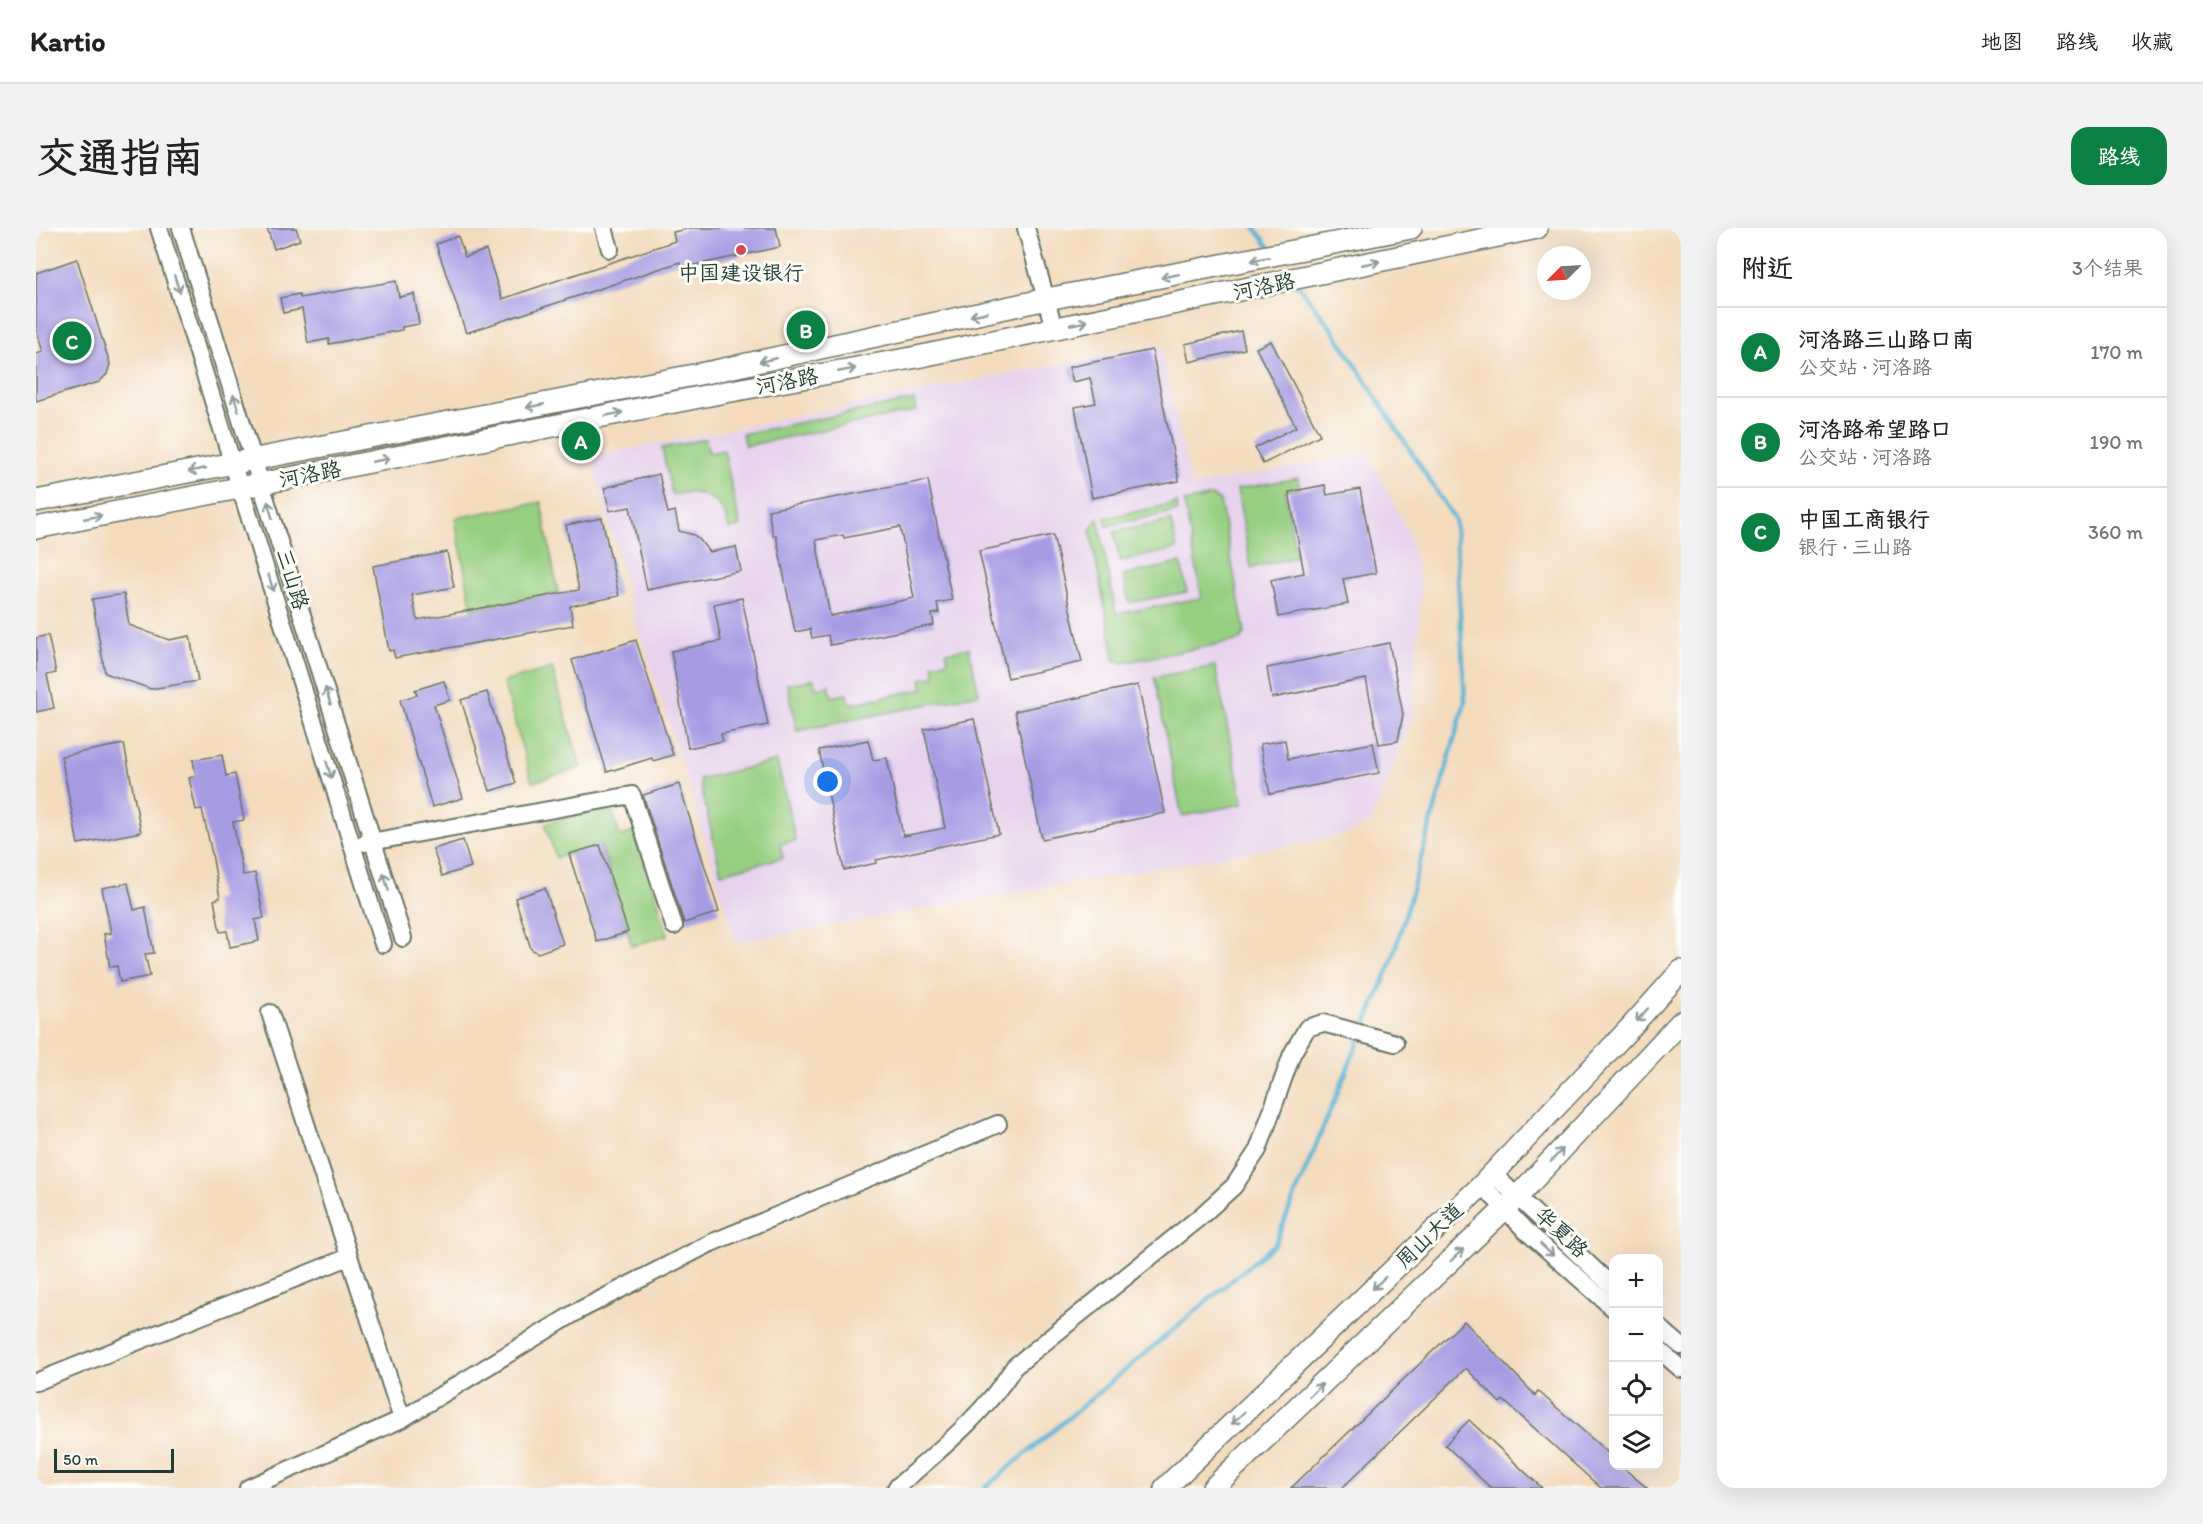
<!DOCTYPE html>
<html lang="zh">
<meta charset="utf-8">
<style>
:root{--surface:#fff;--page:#f2f2f2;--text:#222;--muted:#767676;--line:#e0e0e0;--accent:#0b8043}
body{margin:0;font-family:Itim,"LXGW WenKai TC",sans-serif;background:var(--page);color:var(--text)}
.controls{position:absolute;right:18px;bottom:18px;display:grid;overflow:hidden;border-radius:12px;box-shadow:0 6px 24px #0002}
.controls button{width:54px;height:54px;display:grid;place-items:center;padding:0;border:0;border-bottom:2px solid var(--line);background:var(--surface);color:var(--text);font:30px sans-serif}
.compass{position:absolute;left:1501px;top:18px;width:54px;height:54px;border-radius:50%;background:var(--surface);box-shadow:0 6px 24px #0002;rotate:246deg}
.scale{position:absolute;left:18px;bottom:15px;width:120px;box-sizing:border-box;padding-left:6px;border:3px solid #1f3d34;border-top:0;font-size:16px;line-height:21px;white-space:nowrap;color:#1f3d34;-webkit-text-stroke:4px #fdfcf7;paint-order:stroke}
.you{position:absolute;left:792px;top:554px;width:21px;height:21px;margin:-15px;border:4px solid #fff;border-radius:50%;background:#1a73e8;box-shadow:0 0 0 9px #1a73e833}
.badge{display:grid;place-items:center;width:39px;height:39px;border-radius:50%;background:var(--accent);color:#fff;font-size:20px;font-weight:700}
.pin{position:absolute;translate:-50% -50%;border:3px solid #fff;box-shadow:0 2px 6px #0006}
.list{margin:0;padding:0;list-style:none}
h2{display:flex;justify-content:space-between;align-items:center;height:78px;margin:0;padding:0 24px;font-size:26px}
h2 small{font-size:20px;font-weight:400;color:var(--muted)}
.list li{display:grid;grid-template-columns:39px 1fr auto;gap:18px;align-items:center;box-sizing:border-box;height:90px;padding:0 24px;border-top:2px solid var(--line)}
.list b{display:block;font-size:22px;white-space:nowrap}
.list p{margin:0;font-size:20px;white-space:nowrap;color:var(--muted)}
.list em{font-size:20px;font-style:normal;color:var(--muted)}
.icon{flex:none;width:33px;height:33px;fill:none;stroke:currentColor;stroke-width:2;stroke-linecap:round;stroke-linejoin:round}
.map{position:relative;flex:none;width:1645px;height:1260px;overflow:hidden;border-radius:18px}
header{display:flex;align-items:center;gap:36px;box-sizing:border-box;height:84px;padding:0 30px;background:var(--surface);border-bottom:2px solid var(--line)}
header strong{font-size:28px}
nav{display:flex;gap:33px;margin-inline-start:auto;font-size:21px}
.intro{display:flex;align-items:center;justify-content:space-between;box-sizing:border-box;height:144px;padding:0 36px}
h1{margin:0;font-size:42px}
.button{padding:15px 27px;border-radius:18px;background:var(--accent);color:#fff;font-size:21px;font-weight:700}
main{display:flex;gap:36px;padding:0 36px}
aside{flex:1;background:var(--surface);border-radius:18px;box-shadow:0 6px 24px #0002}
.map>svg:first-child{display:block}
</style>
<header>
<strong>Kartio</strong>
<nav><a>地图</a><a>路线</a><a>收藏</a></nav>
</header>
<div class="intro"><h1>交通指南</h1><a class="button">路线</a></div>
<main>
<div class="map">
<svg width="1645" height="1260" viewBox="0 0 1645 1260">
<rect width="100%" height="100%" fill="#fdfcf7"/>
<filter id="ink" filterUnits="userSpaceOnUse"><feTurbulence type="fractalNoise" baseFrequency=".0167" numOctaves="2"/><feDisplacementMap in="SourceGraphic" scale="12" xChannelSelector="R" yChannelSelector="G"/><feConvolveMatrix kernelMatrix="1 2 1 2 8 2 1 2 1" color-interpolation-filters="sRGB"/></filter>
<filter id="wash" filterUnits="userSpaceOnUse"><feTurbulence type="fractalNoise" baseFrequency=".008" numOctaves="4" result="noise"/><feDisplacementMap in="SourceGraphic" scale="24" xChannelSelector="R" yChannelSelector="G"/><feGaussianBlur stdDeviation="1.35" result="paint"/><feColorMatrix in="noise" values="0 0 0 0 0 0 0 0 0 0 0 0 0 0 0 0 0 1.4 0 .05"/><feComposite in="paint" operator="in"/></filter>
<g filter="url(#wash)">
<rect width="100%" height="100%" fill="#f4dbbe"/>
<path fill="#e8d2ee" d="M1124,116L1155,258L1332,225L1372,304L1385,358L1376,491L1335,594L1308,607L700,714L648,542L602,400L555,229Z"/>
<g fill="#96cf82" stroke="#5a865b" stroke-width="1.5">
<path d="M878,172L880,183L709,218L706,206Z"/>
<path d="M670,211L673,225L688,222L704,299L693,301C688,270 665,260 636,267L626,220Z"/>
<path d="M1262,250L1264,260L1249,263L1260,329L1215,340L1201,261Z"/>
<path d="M1176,268L1184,273L1209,404L1204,412L1086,435L1079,432L1054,302L1062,290L1080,386L1166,370L1148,274Z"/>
<path d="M505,274L522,365L436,381L419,290Z"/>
<path d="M1141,275L1142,283L1071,298L1069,290Z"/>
<path d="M1135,293L1141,321L1084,333L1078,304Z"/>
<path d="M1145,335L1151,364L1093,375L1087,347Z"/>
<path d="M933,420L943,466L761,503L751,456L778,451L780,460L793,457L796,469L811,466L813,476L887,461L885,451L899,448L897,436L912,433L910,424Z"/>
<path d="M1179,438L1207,576L1146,588L1118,449Z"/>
<path d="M516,440L545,540L496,554L467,454Z"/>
<path d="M741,533L760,613L744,616L747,630L685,645L663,551Z"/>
<path d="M574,576L584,608L600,603L632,707L596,718L565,617L520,630L509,596Z"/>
</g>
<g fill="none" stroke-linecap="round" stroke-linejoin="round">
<g stroke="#58b6d6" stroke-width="4.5">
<path d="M1219,0L1236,22"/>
<path d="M949,1260L1239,1016L1356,733L1429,474L1419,292L1299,105L1262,57"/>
</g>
</g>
<g id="blocks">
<g fill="#a79be4" fill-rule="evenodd">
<path d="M231,0H260L264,12L238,21Z"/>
<path d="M656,0H740L744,19L645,40L644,34L430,105L400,16L422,8L429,29L450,22L466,71L639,13L637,4Z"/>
<path d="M41,31L74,136L71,146L63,154L0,173V126L7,124L0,101V45Z"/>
<path d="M360,53L363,69L378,66L383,96L366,99V102L293,116V111L272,115L266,81L247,85L244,70L263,66L264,70Z"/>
<path d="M1205,103L1209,121L1153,134L1149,116Z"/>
<path d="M1235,113L1284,207L1227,236L1219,220L1260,199L1220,120Z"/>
<path d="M1116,122L1143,253L1056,270L1039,179L1060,175L1054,150L1037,154L1033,139Z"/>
<path d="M623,246L632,285L639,283L643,303L658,307L664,312L673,324L700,319L705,343L611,362L594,279L574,283L568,260Z"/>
<path d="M892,252L916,372L901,375L903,385L896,386L898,397L794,417L792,407L776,410L774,401L759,404L740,307L737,308L732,282ZM864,299L878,370L794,388L780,312L807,307L808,310Z"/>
<path d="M1289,257L1291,267L1324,261L1340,345L1307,351L1312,376L1242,389L1235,352L1268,345L1253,264Z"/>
<path d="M566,290L583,368L534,378L537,397L359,430L357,422L353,423L337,338L411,324L418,359L376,367L381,392L543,362L530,297Z"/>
<path d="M1017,307L1046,434L972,450L943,323Z"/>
<path d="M88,366L93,397L133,412L154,408L162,453L115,461L69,445L56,371Z"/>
<path d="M706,370L732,497L685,506L687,513L652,520L635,423L685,413L678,376Z"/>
<path d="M12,407L20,445L11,447L18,480L0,484V410Z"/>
<path d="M600,412L637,527L617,533L616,530L571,544L536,432Z"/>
<path d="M1353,415L1367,486L1362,513L1343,516L1330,451L1236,470L1231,440Z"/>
<path d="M408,453L414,472L398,477L427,570L396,579L364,472L381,467L379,462Z"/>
<path d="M1102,457L1129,585L1006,611L979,483Z"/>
<path d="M451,464L480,555L454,563L425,472Z"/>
<path d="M938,491L963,606L840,632L841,635L808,642L783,522L832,512L837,532L851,530L867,608L909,600L888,501Z"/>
<path d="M1249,512L1252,531L1337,515L1343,545L1234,566L1224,516Z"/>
<path d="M88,516L105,604L42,616L25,528Z"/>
<path d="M186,527L190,548L199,546L208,592L197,594L207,647L219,645L228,690L219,692L223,713L194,719L191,703L184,704L178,672L184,670L176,626L166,581L160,582L153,550L160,548L157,532Z"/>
<path d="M643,556L683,684L648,695L607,567Z"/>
<path d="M427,612L435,639L406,648L397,621Z"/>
<path d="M564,617L592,704L561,714L533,626Z"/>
<path d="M92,655L98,682L109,679L118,725L109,726L114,748L84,754L81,738L74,739L68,706L75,705L66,660Z"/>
<path d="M509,660L527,716L502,725L495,721L479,670Z"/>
<path d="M1428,1093L1499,1167L1502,1163L1578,1230V1238H1585L1611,1260H1565L1467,1172L1464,1175L1430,1140L1306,1260H1255Z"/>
<path d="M1433,1192L1506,1260H1455L1409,1217Z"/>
</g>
</g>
</g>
<g filter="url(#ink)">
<use href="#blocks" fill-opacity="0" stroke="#6a7464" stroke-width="1.5"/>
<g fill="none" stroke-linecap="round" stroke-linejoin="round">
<defs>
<g id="minor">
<path d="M123,0L347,716"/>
<path d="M145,0L367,710"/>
<path d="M568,0L574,21"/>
<path d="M990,0L1018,100"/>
<path d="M329,615L596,567L638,698"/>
<path d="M234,785L366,1191"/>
<path d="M1456,945L1578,1060"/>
<path d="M1446,957L1490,1003L1578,1081"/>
<path d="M1622,1098L1645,1118"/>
<path d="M1622,1121L1645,1141"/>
<path d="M0,1154L313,1029"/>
<path d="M212,1260L366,1191L542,1083L675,1015L962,896"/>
<path d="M860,1260C903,1222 947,1188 978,1139L1165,988L1198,958L1222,922L1256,826L1271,800L1287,795L1359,815"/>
</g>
<g id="major">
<path d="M0,273L679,143L1011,71L1375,0"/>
<path d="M0,300L684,165L881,129L1501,0"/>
<path d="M1129,1260L1446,957L1594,800L1645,743"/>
<path d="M1177,1260L1481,969L1645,794"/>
</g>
</defs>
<use href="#minor" stroke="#6a7464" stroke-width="20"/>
<use href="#major" stroke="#6a7464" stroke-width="24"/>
<use href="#minor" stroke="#fff" stroke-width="16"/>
<use href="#major" stroke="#fff" stroke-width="21"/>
</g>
<defs><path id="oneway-shaft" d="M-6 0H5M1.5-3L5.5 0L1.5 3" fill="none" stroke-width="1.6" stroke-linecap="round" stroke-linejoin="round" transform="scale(1.5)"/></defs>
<g stroke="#8f9e9a">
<use href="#oneway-shaft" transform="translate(1224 31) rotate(169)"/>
<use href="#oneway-shaft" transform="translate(1335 35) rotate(-11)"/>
<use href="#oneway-shaft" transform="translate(1134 48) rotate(169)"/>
<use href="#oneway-shaft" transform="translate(141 56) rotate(72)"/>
<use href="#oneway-shaft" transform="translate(943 86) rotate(167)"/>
<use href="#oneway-shaft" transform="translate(1043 95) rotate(-11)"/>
<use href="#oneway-shaft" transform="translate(732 132) rotate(168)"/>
<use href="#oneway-shaft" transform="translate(811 142) rotate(-11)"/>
<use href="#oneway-shaft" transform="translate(200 175) rotate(-107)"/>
<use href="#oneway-shaft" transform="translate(499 178) rotate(169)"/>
<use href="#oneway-shaft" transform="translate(578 186) rotate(-11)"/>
<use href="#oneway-shaft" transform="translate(345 232) rotate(-11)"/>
<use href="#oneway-shaft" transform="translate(161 242) rotate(169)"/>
<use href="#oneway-shaft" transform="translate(234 282) rotate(-106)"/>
<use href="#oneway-shaft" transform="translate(57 289) rotate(-11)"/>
<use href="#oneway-shaft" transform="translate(235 355) rotate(73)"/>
<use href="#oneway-shaft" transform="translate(292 468) rotate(-107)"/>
<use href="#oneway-shaft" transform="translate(293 542) rotate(73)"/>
<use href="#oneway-shaft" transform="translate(350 654) rotate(-107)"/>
<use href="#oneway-shaft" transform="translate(1606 787) rotate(132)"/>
<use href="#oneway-shaft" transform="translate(1521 927) rotate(-47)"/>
<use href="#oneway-shaft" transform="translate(1511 1022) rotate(42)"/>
<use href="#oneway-shaft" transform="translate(1421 1027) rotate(-44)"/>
<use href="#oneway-shaft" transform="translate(1343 1055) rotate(136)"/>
<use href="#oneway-shaft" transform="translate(1280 1162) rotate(-44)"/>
<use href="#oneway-shaft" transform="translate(1202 1190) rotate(136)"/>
</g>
</g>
<circle fill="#d1495b" stroke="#fdfcf7" stroke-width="2" cx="705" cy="22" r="6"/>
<g text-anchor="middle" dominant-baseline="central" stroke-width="6" stroke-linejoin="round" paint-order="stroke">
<g font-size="21" fill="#1f3d34" stroke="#fdfcf7">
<text x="705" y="44">中国建设银行</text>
</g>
<g font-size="21" fill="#1f3d34" stroke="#fdfcf7">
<text transform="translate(1228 58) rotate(-12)">河洛路</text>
<text transform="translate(751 153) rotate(-11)">河洛路</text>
<text transform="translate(274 246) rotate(-11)">河洛路</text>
<text transform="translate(257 351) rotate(73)">三山路</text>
<text transform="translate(1526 1004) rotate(43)">华夏路</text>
<text transform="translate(1393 1007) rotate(-44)">周山大道</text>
</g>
</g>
</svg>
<div class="controls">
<button>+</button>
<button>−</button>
<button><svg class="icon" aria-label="locate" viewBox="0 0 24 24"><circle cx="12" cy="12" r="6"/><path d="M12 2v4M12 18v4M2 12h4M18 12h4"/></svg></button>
<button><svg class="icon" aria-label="layers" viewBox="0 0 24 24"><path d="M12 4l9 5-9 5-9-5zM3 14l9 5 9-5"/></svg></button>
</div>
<svg class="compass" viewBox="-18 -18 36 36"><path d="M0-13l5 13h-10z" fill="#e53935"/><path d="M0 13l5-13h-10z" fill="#767676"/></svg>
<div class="scale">50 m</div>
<div class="you"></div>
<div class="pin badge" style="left:545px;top:213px">A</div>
<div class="pin badge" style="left:770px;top:102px">B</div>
<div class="pin badge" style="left:36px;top:113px">C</div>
</div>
<aside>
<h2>附近<small>3个结果</small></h2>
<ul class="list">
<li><span class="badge">A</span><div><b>河洛路三山路口南</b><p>公交站 · 河洛路</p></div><em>170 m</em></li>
<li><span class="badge">B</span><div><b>河洛路希望路口</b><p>公交站 · 河洛路</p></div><em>190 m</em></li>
<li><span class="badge">C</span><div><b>中国工商银行</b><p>银行 · 三山路</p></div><em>360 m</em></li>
</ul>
</aside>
</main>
